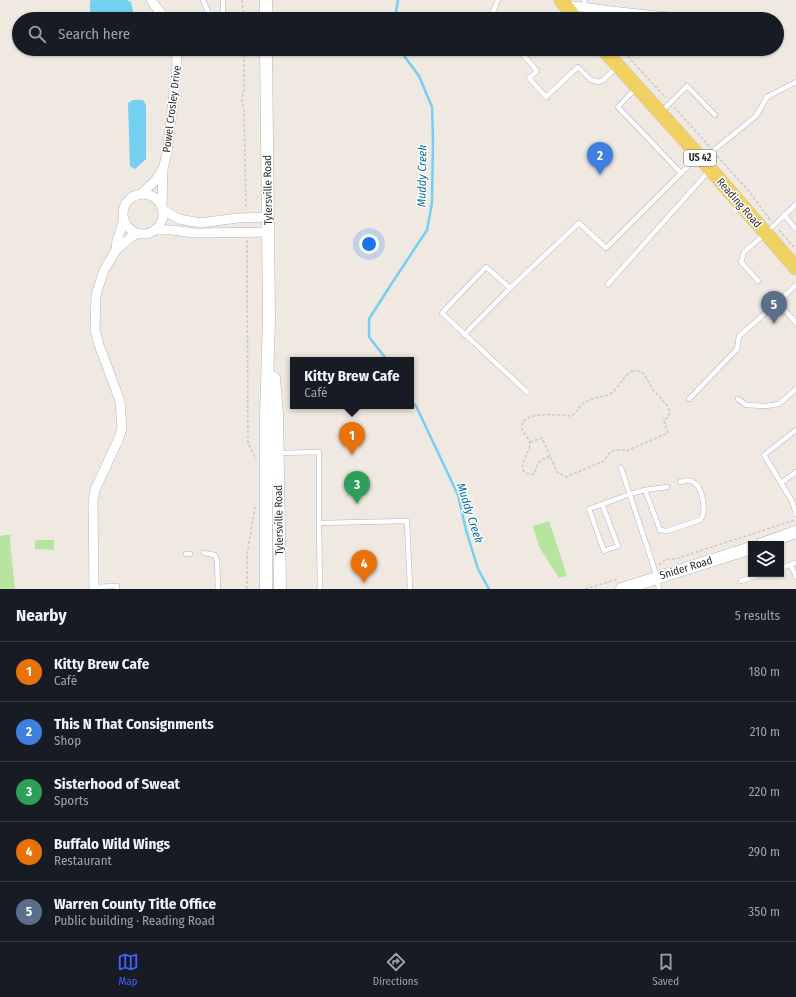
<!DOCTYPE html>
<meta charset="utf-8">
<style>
:root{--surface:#171b24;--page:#242831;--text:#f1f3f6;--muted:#9ea1a6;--line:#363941;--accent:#4264fb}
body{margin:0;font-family:"Fira Sans Condensed",sans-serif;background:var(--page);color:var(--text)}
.controls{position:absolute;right:12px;bottom:12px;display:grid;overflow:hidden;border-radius:0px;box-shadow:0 1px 3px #0004}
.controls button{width:36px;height:36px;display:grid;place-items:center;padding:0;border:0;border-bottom:1px solid var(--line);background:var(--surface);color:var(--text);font:20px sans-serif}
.you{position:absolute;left:369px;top:244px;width:14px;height:14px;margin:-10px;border:3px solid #fff;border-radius:50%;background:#1a73e8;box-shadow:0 0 0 6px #1a73e833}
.badge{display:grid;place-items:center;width:26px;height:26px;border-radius:50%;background:var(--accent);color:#fff;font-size:13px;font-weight:700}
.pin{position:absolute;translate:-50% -33px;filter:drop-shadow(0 1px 2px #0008)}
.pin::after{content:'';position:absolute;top:21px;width:14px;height:12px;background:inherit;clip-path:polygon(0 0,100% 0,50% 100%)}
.popup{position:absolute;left:290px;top:357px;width:124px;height:52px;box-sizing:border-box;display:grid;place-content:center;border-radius:0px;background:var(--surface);filter:drop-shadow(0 1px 3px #0005);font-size:13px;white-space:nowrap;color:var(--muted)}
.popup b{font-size:15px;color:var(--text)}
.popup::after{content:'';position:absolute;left:50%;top:100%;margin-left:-8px;border:8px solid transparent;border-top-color:var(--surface)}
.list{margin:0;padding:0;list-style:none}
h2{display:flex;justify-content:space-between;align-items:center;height:52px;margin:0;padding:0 16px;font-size:17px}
h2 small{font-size:13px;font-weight:400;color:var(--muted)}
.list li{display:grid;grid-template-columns:26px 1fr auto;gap:12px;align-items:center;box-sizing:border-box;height:60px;padding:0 16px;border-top:1px solid var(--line)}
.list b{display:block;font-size:15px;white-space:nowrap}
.list p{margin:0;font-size:13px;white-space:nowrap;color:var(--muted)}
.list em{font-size:13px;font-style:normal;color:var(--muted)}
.icon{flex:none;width:22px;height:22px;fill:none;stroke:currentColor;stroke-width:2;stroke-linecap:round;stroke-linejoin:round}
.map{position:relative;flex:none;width:796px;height:589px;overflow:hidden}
.search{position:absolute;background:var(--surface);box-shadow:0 1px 3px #0004;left:12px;right:12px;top:12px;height:44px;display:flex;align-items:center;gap:10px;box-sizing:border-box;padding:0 14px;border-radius:22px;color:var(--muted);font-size:15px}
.sheet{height:352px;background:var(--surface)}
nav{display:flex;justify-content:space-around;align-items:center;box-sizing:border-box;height:56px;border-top:1px solid var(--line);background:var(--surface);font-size:11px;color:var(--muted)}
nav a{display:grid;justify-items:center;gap:2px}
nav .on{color:var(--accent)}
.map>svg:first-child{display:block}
</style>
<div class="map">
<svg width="796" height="589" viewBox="0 0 796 589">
<rect width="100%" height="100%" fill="#efe9e1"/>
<g fill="#b6e59e">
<path d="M549,521L567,576L559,578L539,547L533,526Z"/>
<path d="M3,535H11L10,542L15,589H0V537Z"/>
<path d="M35,540H54V550L35,549Z"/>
</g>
<g fill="#75cff0">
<path d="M91,0H127L131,2L134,16L133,19H93L90,13V2Z"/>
<path d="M133,100H143L146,105V159L135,169L130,166L128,103Z"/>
</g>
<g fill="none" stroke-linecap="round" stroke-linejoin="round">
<g stroke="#75cff0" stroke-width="2.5">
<path d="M395,19L398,0"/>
<path d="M387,360L369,337V319L392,283L427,230L432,203L433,139L432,107L419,76L399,49"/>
<path d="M411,400L417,408L458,495L466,530L478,569L489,589"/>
</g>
<defs>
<g id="lane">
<path d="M203,0L211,19"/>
<path d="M582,6L585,0"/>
<path d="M219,19L223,14V0"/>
<path d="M490,19L498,0"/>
<path d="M518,49L537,71L529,78L546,97L578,67L591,80L599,82L603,80L617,67"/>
<path d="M636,88L618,107L681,173L698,157"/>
<path d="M661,112L687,86L715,115"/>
<path d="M703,159L756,116L767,97L796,82"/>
<path d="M784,215L796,229"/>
<path d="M758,281L741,262L744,252L765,234L796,204"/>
<path d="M608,284L709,171"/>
<path d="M796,285L778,302L796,323"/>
<path d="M510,288L486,267L442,313L527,392"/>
<path d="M464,335L510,288L579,223L606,248L681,173"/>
<path d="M689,399L737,349L739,336L778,302"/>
<path d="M738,399L746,405L766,406L779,404L796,389"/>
<path d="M796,430L764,455L792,501L796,514"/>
<path d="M278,453L319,452V523"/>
<path d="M621,468L657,577L659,589"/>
<path d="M781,483L796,472"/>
<path d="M645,490L667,487"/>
<path d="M602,504L618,546L604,551L589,509L630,494L645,490L660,530L667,531L700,520C707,512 703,487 693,482C690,479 684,481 680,482"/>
<path d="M204,553L215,555L217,560L218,589"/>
<path d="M186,554H190"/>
<path d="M791,565L796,577"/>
<path d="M781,568L796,563"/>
<path d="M741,581L762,574"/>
<path d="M94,587L117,586V589"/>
<path d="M320,589L319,523L407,521L410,589"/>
</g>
<g id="street">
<path d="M151,0L165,19"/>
<path d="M565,6C581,6 595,9 611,11C638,14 665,17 692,19"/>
<path d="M141,194L155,181L163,169"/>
<circle cx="143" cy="214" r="20"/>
<path d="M162,206L163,169L167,153L177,65L176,49"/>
<path d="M163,210L179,219L200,223L238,218L268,217"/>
<path d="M155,230H172L194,233L268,232"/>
<path d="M116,250L117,241L124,220"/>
<path d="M94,587L93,502L95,490L119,438L122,428L120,401L99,345L95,330L96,295L104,270L116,250L131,237L139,233"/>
</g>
<g id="secondary">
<path d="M266,0V19"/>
<path d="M266,49L269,319L266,415V589"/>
<path d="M274,378L277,415L280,589"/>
<path d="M762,544L796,532"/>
<path d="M622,589L751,548"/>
</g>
<g id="primary">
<path d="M561,0L576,19"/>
<path d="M603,49L699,156L796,268"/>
</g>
</defs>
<use href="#lane" stroke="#b4b7c1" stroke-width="5.5"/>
<use href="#street" stroke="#b4b7c1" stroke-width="10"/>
<use href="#secondary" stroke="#b4b7c1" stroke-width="13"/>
<use href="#primary" stroke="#c9c9c9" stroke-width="15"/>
<g stroke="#c9c9c9" stroke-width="1.5" stroke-dasharray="3 2" stroke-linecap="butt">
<path d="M242,0L244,19"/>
<path d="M244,49V88L242,100L244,111L246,209"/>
<path d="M621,49L666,98"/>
<path d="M674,107L710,147"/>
<path d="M717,156L748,190L771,221"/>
<path d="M779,230L796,249"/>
<path d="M247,240L248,443L256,459"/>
<path d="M632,371H638L644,374L653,390L666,404L670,411L668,417L664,421L668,433L626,451C615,448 609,451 604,461L566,477L557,472L550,456C540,460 537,462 535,473C533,474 532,475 529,474C514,472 530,451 530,445C530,438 523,434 522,428C519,410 560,415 571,416C577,413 578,406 584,403C588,401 594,398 599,397C604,396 609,396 613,392C620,385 624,376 632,371Z"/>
<path d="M530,442L542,438L550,456"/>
<path d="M659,565L666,559H675L795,520"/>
<path d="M247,589V555L255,507"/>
<path d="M585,589L618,579"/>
</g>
<use href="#lane" stroke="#fff" stroke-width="4.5"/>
<use href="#street" stroke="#fff" stroke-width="9"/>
<use href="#secondary" stroke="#fff" stroke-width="12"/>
<use href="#primary" stroke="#f2d163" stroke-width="14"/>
</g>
<g text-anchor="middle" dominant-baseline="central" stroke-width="3" stroke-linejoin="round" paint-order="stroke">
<rect fill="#fff" stroke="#6d6d6d" stroke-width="1" x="684" y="150" width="32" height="16" rx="3"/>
<g font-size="10" font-weight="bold" fill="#2e2e2e">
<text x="700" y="158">US 42</text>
</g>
<g font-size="11" fill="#2e2e2e" stroke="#fff">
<text transform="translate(172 109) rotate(-83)">Powel Crosley Drive</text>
<text transform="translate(268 190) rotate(-91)">Tylersville Road</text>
<text transform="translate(739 203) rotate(49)">Reading Road</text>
<text transform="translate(279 520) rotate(-91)">Tylersville Road</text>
<text transform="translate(686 568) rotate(-17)">Snider Road</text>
</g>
<g font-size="12" font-style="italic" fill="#0d6fa3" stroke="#fff">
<text transform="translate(422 176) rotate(-89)">Muddy Creek</text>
<text transform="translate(470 513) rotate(72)">Muddy Creek</text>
</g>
</g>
</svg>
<div class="controls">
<button><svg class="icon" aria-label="layers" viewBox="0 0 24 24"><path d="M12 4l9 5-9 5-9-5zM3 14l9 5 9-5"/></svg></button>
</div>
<div class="you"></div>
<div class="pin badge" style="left:352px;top:455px;background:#e8710a">1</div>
<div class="popup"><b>Kitty Brew Cafe</b>Café</div>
<div class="pin badge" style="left:600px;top:175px;background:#3f7fe0">2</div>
<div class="pin badge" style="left:357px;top:504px;background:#2e9e5b">3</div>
<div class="pin badge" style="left:364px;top:583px;background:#e8710a">4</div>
<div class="pin badge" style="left:774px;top:324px;background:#5c6f8a">5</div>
<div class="search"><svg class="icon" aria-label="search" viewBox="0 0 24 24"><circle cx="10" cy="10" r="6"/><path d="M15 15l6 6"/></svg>Search here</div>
</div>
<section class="sheet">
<h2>Nearby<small>5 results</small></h2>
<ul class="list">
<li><span class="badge" style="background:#e8710a">1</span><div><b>Kitty Brew Cafe</b><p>Café</p></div><em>180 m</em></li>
<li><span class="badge" style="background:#3f7fe0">2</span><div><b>This N That Consignments</b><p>Shop</p></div><em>210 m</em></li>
<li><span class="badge" style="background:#2e9e5b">3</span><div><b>Sisterhood of Sweat</b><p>Sports</p></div><em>220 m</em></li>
<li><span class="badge" style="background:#e8710a">4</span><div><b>Buffalo Wild Wings</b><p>Restaurant</p></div><em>290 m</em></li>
<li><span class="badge" style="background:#5c6f8a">5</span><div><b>Warren County Title Office</b><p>Public building · Reading Road</p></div><em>350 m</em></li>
</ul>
</section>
<nav>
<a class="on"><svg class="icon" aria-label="map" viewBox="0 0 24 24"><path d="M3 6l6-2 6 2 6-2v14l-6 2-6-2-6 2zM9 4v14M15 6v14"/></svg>Map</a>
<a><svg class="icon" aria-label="directions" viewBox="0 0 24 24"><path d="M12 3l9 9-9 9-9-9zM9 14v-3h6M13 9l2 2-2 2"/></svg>Directions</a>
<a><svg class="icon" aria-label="saved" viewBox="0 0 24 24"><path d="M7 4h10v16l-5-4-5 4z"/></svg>Saved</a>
</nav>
